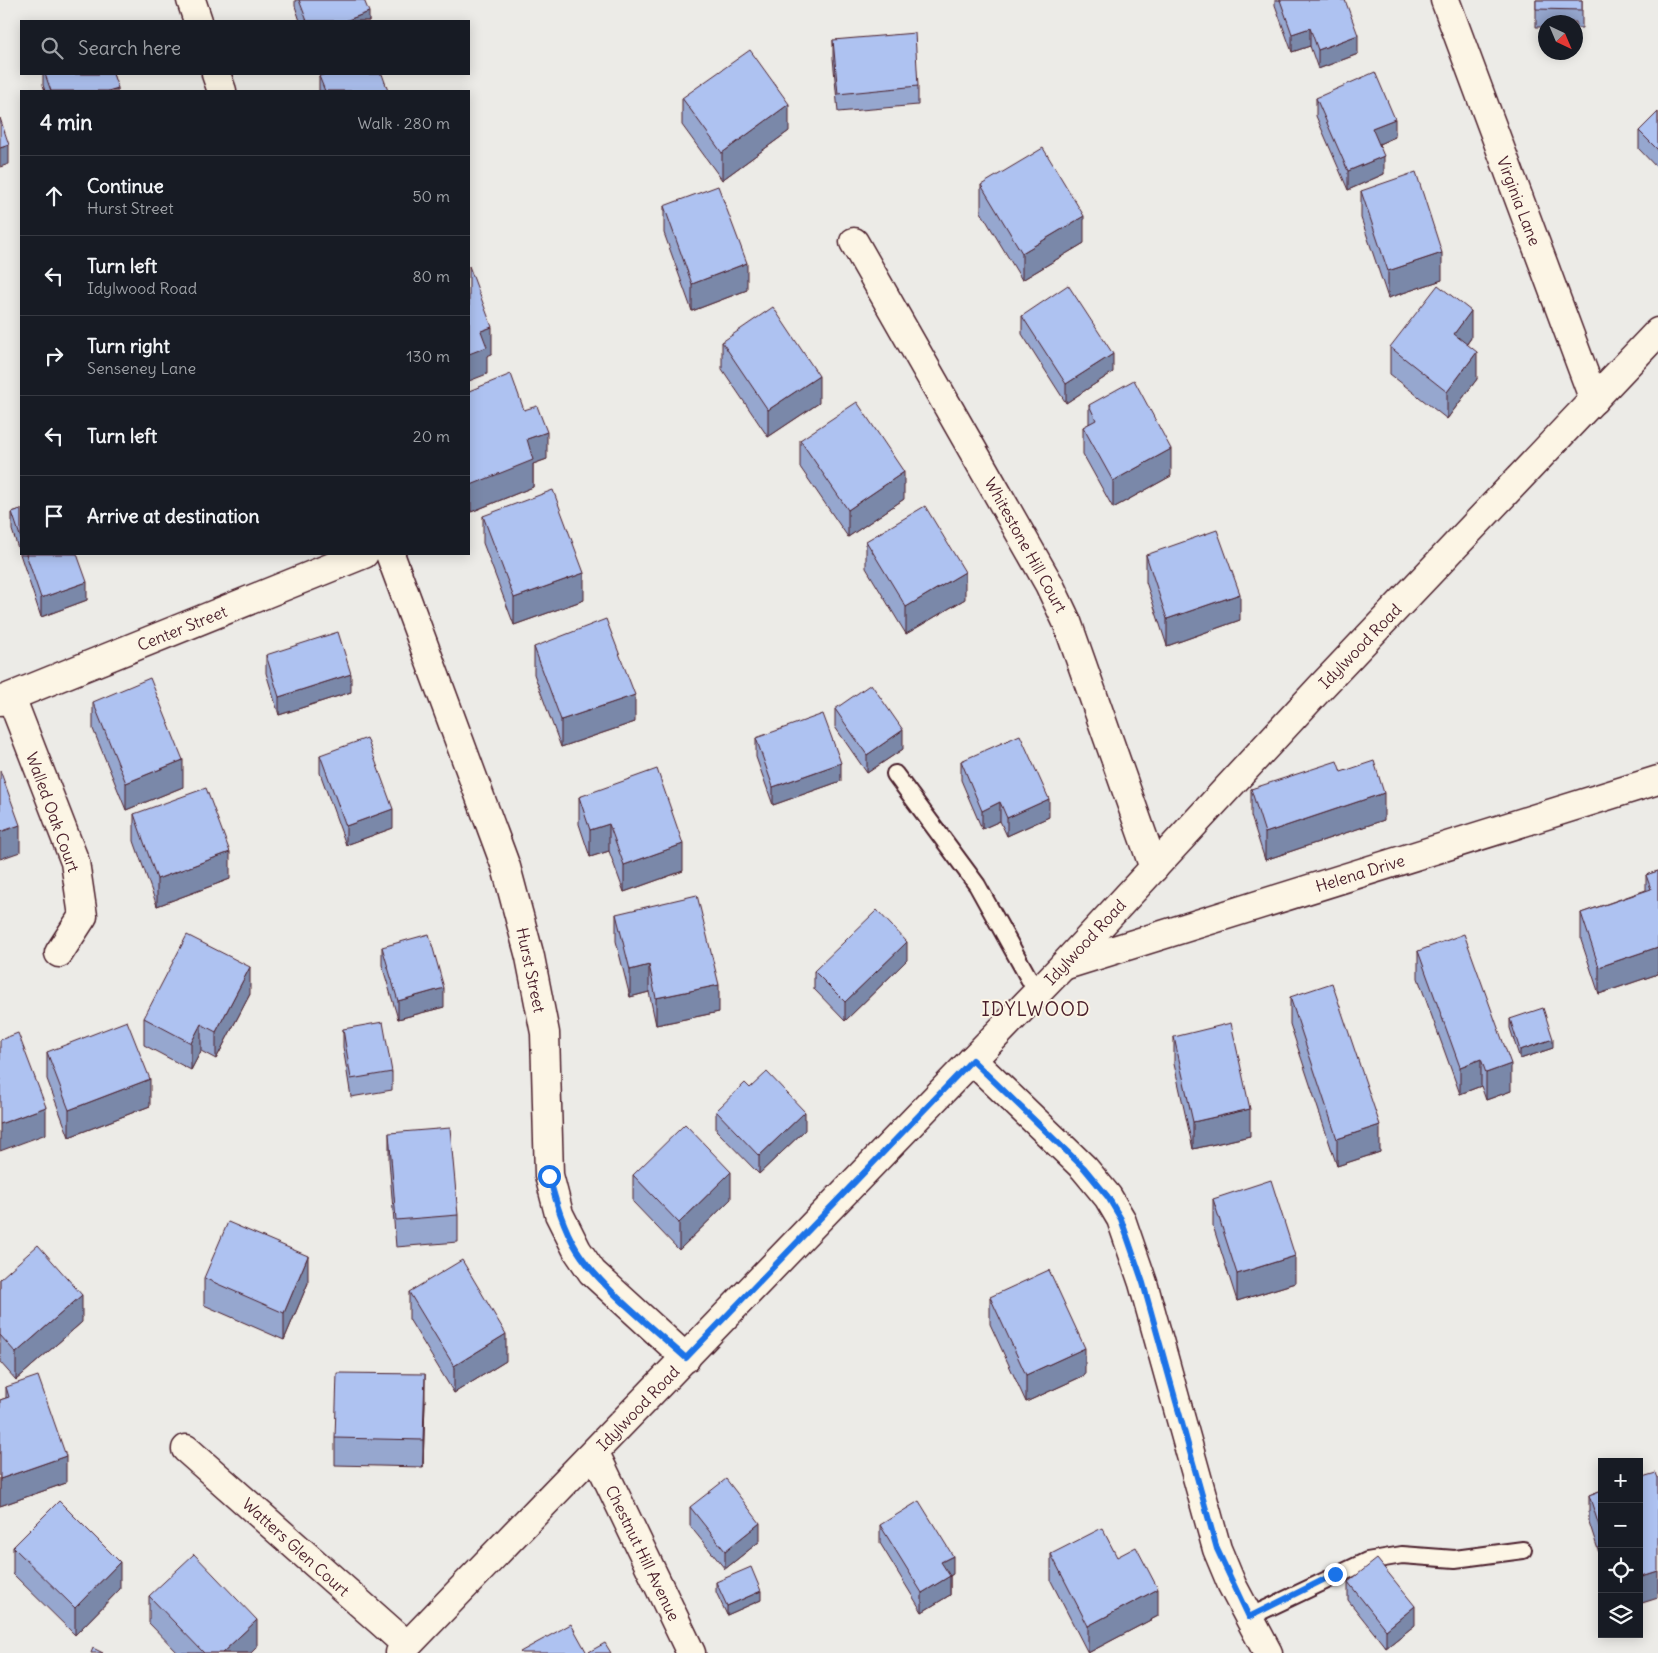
<!DOCTYPE html>
<meta charset="utf-8">
<style>
:root{--surface:#171b24;--page:#242831;--text:#f1f3f6;--muted:#9ea1a6;--line:#363941}
body{margin:0;font-family:Delius,sans-serif;background:var(--page);color:var(--text)}
.controls{position:absolute;right:15px;bottom:15px;display:grid;overflow:hidden;border-radius:0px;box-shadow:0 2px 12px #0003}
.controls button{width:45px;height:45px;display:grid;place-items:center;padding:0;border:0;border-bottom:1px solid var(--line);background:var(--surface);color:var(--text);font:25px sans-serif}
.compass{position:absolute;left:1538px;top:15px;width:45px;height:45px;border-radius:50%;background:var(--surface);box-shadow:0 2px 12px #0003;rotate:136deg}
.stop{position:absolute;width:15px;height:15px;margin:-11px;border:4px solid #1a73e8;border-radius:50%;background:#fff}
.stop.end{background:#1a73e8;border-color:#fff;box-shadow:0 1px 5px #0008}
.list{margin:0;padding:0;list-style:none}
h2{display:flex;justify-content:space-between;align-items:center;height:65px;margin:0;padding:0 20px;font-size:21px}
h2 small{font-size:16px;font-weight:400;color:var(--muted)}
.list li{display:grid;grid-template-columns:32px 1fr auto;gap:15px;align-items:center;box-sizing:border-box;height:80px;padding:0 20px;border-top:1px solid var(--line)}
.list b{display:block;font-size:19px;white-space:nowrap}
.list p{margin:0;font-size:16px;white-space:nowrap;color:var(--muted)}
.list em{font-size:16px;font-style:normal;color:var(--muted)}
.icon{flex:none;width:28px;height:28px;fill:none;stroke:currentColor;stroke-width:2;stroke-linecap:round;stroke-linejoin:round}
.map{position:relative;flex:none;width:1658px;height:1653px;overflow:hidden}
.search{position:absolute;background:var(--surface);box-shadow:0 2px 12px #0003;left:20px;top:20px;width:450px;height:55px;display:flex;align-items:center;gap:12px;box-sizing:border-box;padding:0 18px;border-radius:0px;color:var(--muted);font-size:19px}
.panel{position:absolute;background:var(--surface);box-shadow:0 2px 12px #0003;left:20px;top:90px;width:450px;height:465px;border-radius:0px}
.map>svg:first-child{display:block}
</style>
<div class="map">
<svg width="1658" height="1653" viewBox="0 0 1658 1653">
<rect width="100%" height="100%" fill="#ecebe7"/>
<filter id="ink" filterUnits="userSpaceOnUse"><feTurbulence type="fractalNoise" baseFrequency=".02" numOctaves="2"/><feDisplacementMap in="SourceGraphic" scale="10" xChannelSelector="R" yChannelSelector="G"/><feConvolveMatrix kernelMatrix="1 2 1 2 8 2 1 2 1" color-interpolation-filters="sRGB"/></filter>
<g filter="url(#ink)">
<g fill="none" stroke-linecap="round" stroke-linejoin="round">
<defs>
<g id="service">
<path d="M895,774L977,885L1037,993"/>
<path d="M1249,1617L1367,1561L1402,1555L1455,1559L1523,1550"/>
</g>
<g id="minor">
<path d="M191,0L198,21"/>
<path d="M216,74L222,91"/>
<path d="M854,242L1049,584L1067,622L1154,868"/>
<path d="M390,554L506,867L530,957L545,1033L549,1175L559,1214L577,1250L592,1272L686,1358"/>
<path d="M11,697L75,862L83,916L59,953"/>
<path d="M0,701L364,554"/>
<path d="M972,1060L1084,1168L1108,1197L1121,1219L1143,1283L1217,1549L1232,1585L1268,1653"/>
<path d="M186,1449L407,1645"/>
<path d="M595,1453L691,1653"/>
</g>
<g id="tertiary">
<path d="M1445,0L1594,400"/>
<path d="M1063,966L1658,780"/>
</g>
<path id="secondary" d="M400,1653L1063,966L1320,688L1658,332"/>
</defs>
<use href="#service" stroke="#4a1f2b" stroke-width="20"/>
<use href="#minor" stroke="#4a1f2b" stroke-width="31"/>
<use href="#tertiary" stroke="#4a1f2b" stroke-width="31"/>
<use href="#secondary" stroke="#4a1f2b" stroke-width="31"/>
<use href="#service" stroke="#fcf5e5" stroke-width="16"/>
<use href="#minor" stroke="#fcf5e5" stroke-width="28"/>
<use href="#tertiary" stroke="#fcf5e5" stroke-width="28"/>
<use href="#secondary" stroke="#fcf5e5" stroke-width="28"/>
</g>
<g fill="#96a7cf" stroke="#4a1f2b">
<path d="M295,0H364L369,21H300L295,6Z"/>
<path d="M1275,0H1345L1358,54L1318,69L1310,46L1292,52L1275,5Z"/>
<path d="M1536,0H1582V28H1576V22H1546V27H1536Z"/>
<path d="M833,40L918,86V105L838,112L833,58Z"/>
<path d="M43,74H113L118,91H45L43,85Z"/>
<path d="M319,76L388,91H319Z"/>
<path d="M682,98L789,131L722,180L682,125Z"/>
<path d="M1316,98L1395,137L1379,144L1384,174L1348,190L1316,116Z"/>
<path d="M1658,112V169L1639,149V131Z"/>
<path d="M981,185L1084,243L1022,280L981,212Z"/>
<path d="M1361,191L1442,280L1388,298L1361,218Z"/>
<path d="M664,206L747,290L692,311L664,233Z"/>
<path d="M1022,316L1113,372L1066,403L1022,334Z"/>
<path d="M1471,338L1467,344L1477,379L1447,419L1390,374V347Z"/>
<path d="M722,342L819,403L768,437L722,369Z"/>
<path d="M469,391L547,459L533,464V487L471,512L469,507Z"/>
<path d="M1089,405L1171,476L1113,508L1083,454V427L1089,424Z"/>
<path d="M800,440L904,499L848,537L800,467Z"/>
<path d="M21,509V554H77L87,600L41,617L12,530V512Z"/>
<path d="M483,516L584,600L514,625L483,543Z"/>
<path d="M866,541L965,599L906,634L866,568Z"/>
<path d="M1146,555L1240,620L1167,646L1146,582Z"/>
<path d="M534,647L635,722L561,747L534,674Z"/>
<path d="M266,655L351,692L279,715L266,673Z"/>
<path d="M93,702L183,787L126,810L93,729Z"/>
<path d="M835,709L903,749L867,773L835,727Z"/>
<path d="M756,738L841,781L773,805L756,757Z"/>
<path d="M320,755L393,828L346,845L320,773Z"/>
<path d="M961,761L1049,817L1007,836L1000,821L982,829L961,780Z"/>
<path d="M1341,772L1384,820L1265,860L1251,816V789Z"/>
<path d="M579,797L683,871L624,892L609,851L590,857L579,824Z"/>
<path d="M134,814L230,879L157,906L134,841Z"/>
<path d="M1658,871V974L1599,994L1581,940V913L1646,890V875Z"/>
<path d="M616,914L719,1012L656,1025L649,992L630,997L616,941Z"/>
<path d="M382,947L444,1007L398,1019L382,965Z"/>
<path d="M1418,951L1511,1091L1486,1100L1481,1086L1460,1094L1418,978Z"/>
<path d="M907,960L845,1021L814,989V971Z"/>
<path d="M250,994L216,1059L201,1051L191,1070L144,1045V1018Z"/>
<path d="M1290,997L1380,1152L1337,1166L1290,1024Z"/>
<path d="M1510,1019L1553,1048L1520,1059L1510,1028Z"/>
<path d="M343,1029L392,1072V1090L351,1097L343,1047Z"/>
<path d="M1174,1037L1250,1136L1193,1149L1174,1064Z"/>
<path d="M47,1052L150,1106L69,1137L47,1079Z"/>
<path d="M750,1088L805,1130L759,1174L716,1130V1111Z"/>
<path d="M389,1133L458,1215V1242L396,1247L389,1160Z"/>
<path d="M633,1175L731,1199L679,1250L633,1202Z"/>
<path d="M1213,1199L1295,1283L1237,1301L1213,1226Z"/>
<path d="M204,1278L308,1283L284,1340L204,1305Z"/>
<path d="M0,1279L82,1322L16,1380L0,1362Z"/>
<path d="M409,1292L506,1361L454,1393L409,1319Z"/>
<path d="M990,1297L1085,1375L1026,1402L990,1324Z"/>
<path d="M6,1387L66,1483L0,1506V1400L6,1398Z"/>
<path d="M425,1401L423,1467L335,1465V1438Z"/>
<path d="M1602,1490V1562L1589,1522V1495Z"/>
<path d="M690,1507L760,1541L725,1569L690,1526Z"/>
<path d="M880,1525L953,1574L950,1576V1595L922,1612L880,1543Z"/>
<path d="M13,1547L120,1589L75,1635L13,1574Z"/>
<path d="M1051,1554L1117,1557L1158,1616L1088,1653L1051,1581Z"/>
<path d="M716,1582L761,1600L727,1615L716,1592Z"/>
<path d="M1348,1582L1415,1625L1386,1648L1348,1600Z"/>
<path d="M149,1596L257,1647L251,1653H178L149,1623Z"/>
</g>
<g fill="#7a88a9" stroke="#4a1f2b">
<path d="M369,12V21H345Z"/>
<path d="M1310,28V46L1292,52V34Z"/>
<path d="M1358,35V54L1318,69V50Z"/>
<path d="M118,88V91H108Z"/>
<path d="M789,104V131L722,180V153Z"/>
<path d="M1395,119V137L1372,147V128Z"/>
<path d="M9,145V164L0,167V148Z"/>
<path d="M1384,156V174L1348,190V171Z"/>
<path d="M1084,216V243L1022,280V253Z"/>
<path d="M1442,253V280L1388,298V271Z"/>
<path d="M747,263V290L692,311V284Z"/>
<path d="M1471,311V338L1454,361V334Z"/>
<path d="M492,327V354L487,356V374L469,381V354L481,331Z"/>
<path d="M1477,352V379L1447,419V392Z"/>
<path d="M1113,354V372L1066,403V384Z"/>
<path d="M819,376V403L768,437V410Z"/>
<path d="M547,432V459L533,464V487L471,512V485L527,439Z"/>
<path d="M1171,449V476L1113,508V481Z"/>
<path d="M904,472V499L848,537V510Z"/>
<path d="M965,572V599L906,634V607Z"/>
<path d="M584,573V600L514,625V598Z"/>
<path d="M87,582V600L41,617V598Z"/>
<path d="M1240,594V620L1167,646V619Z"/>
<path d="M351,674V692L279,715V697Z"/>
<path d="M635,695V722L561,747V720Z"/>
<path d="M903,730V749L867,773V755Z"/>
<path d="M183,760V787L126,810V783Z"/>
<path d="M841,763V781L773,805V787Z"/>
<path d="M1384,793V820L1265,860V833Z"/>
<path d="M1049,799V817L1007,836V818Z"/>
<path d="M1000,802V821L982,829V811Z"/>
<path d="M393,809V828L346,845V826Z"/>
<path d="M609,824V851L590,857V830Z"/>
<path d="M20,825V852L0,859V832Z"/>
<path d="M683,844V871L624,892V865Z"/>
<path d="M230,852V879L157,906V879Z"/>
<path d="M907,942V960L845,1021V1002Z"/>
<path d="M1658,947V974L1599,994V967Z"/>
<path d="M649,965V992L630,997V970Z"/>
<path d="M250,967V994L216,1059V1032Z"/>
<path d="M719,985V1012L656,1025V998Z"/>
<path d="M444,988V1007L398,1019V1001Z"/>
<path d="M201,1024V1051L191,1070V1043Z"/>
<path d="M1553,1039V1048L1520,1059V1050Z"/>
<path d="M1481,1059V1086L1460,1094V1067Z"/>
<path d="M1511,1064V1091L1486,1100V1073Z"/>
<path d="M150,1079V1106L69,1137V1110Z"/>
<path d="M46,1107V1134L0,1151V1124Z"/>
<path d="M1250,1109V1136L1193,1149V1122Z"/>
<path d="M805,1112V1130L759,1174V1156Z"/>
<path d="M1380,1125V1152L1337,1166V1139Z"/>
<path d="M731,1172V1199L679,1250V1223Z"/>
<path d="M308,1256V1283L284,1340V1313Z"/>
<path d="M1295,1256V1283L1237,1301V1274Z"/>
<path d="M82,1295V1322L16,1380V1353Z"/>
<path d="M506,1334V1361L454,1393V1366Z"/>
<path d="M1085,1348V1375L1026,1402V1375Z"/>
<path d="M425,1374V1401L423,1467V1440Z"/>
<path d="M66,1456V1483L0,1506V1479Z"/>
<path d="M760,1523V1541L725,1569V1551Z"/>
<path d="M953,1556V1574L941,1581V1562Z"/>
<path d="M120,1562V1589L75,1635V1608Z"/>
<path d="M1658,1571V1598L1639,1604V1577Z"/>
<path d="M950,1576V1595L922,1612V1593Z"/>
<path d="M1158,1589V1616L1088,1653V1626Z"/>
<path d="M761,1591V1600L727,1615V1606Z"/>
<path d="M1415,1606V1625L1386,1648V1630Z"/>
<path d="M257,1620V1647L251,1653H222Z"/>
</g>
<g fill="#aec2f1" stroke="#4a1f2b">
<path d="M299,0H364L369,12L345,21H307Z"/>
<path d="M1280,0H1345L1358,35L1318,50L1310,28L1292,34Z"/>
<path d="M1536,0H1582V10L1536,9Z"/>
<path d="M915,33L918,86L838,94L833,40Z"/>
<path d="M750,50L789,104L722,153L682,98Z"/>
<path d="M1375,72L1395,119L1372,128L1384,156L1348,171L1316,98Z"/>
<path d="M45,74H113L118,88L108,91H51Z"/>
<path d="M326,74H382L388,91H325L319,76Z"/>
<path d="M1658,112V150L1639,131Z"/>
<path d="M0,118L9,145L0,148Z"/>
<path d="M1043,148L1084,216L1022,253L981,185Z"/>
<path d="M1416,172L1442,253L1388,271L1361,191Z"/>
<path d="M718,186L747,263L692,284L664,206Z"/>
<path d="M469,266L492,327L481,331L487,347L469,354Z"/>
<path d="M1068,285L1113,354L1066,384L1022,316Z"/>
<path d="M1438,285L1471,311L1454,334L1477,352L1447,392L1390,347Z"/>
<path d="M773,307L819,376L768,410L722,342Z"/>
<path d="M511,374L524,410L537,406L547,432L527,439L533,460L471,485L469,480V391Z"/>
<path d="M1134,380L1171,449L1113,481L1083,427L1096,420L1089,405Z"/>
<path d="M857,402L904,472L848,510L800,440Z"/>
<path d="M553,490L584,573L514,598L483,516Z"/>
<path d="M925,506L965,572L906,607L866,541Z"/>
<path d="M21,509V539L12,512Z"/>
<path d="M1217,530L1240,594L1167,619L1146,555Z"/>
<path d="M26,554H77L87,582L41,598Z"/>
<path d="M606,619L635,695L561,720L534,647Z"/>
<path d="M338,632L351,674L279,697L266,655Z"/>
<path d="M150,678L183,760L126,783L93,702Z"/>
<path d="M871,684L903,730L867,755L835,709Z"/>
<path d="M823,714L841,763L773,787L756,738Z"/>
<path d="M1020,735L1049,799L1007,818L1000,802L982,811L961,761Z"/>
<path d="M367,738L393,809L346,826L320,755Z"/>
<path d="M1337,761L1341,772L1374,761L1384,793L1265,833L1251,789Z"/>
<path d="M657,769L683,844L624,865L609,824L590,830L579,797Z"/>
<path d="M0,770L20,825L0,832Z"/>
<path d="M206,788L230,852L157,879L134,814Z"/>
<path d="M1658,871V947L1599,967L1581,913L1651,889L1646,875Z"/>
<path d="M697,895L719,985L656,998L649,965L630,970L616,914Z"/>
<path d="M877,910L907,942L845,1002L814,971Z"/>
<path d="M429,934L444,988L398,1001L382,947Z"/>
<path d="M1464,934L1511,1064L1486,1073L1481,1059L1460,1067L1418,951Z"/>
<path d="M187,935L250,967L216,1032L201,1024L191,1043L144,1018Z"/>
<path d="M1332,983L1380,1125L1337,1139L1290,997Z"/>
<path d="M1543,1008L1553,1039L1520,1050L1510,1019Z"/>
<path d="M127,1021L150,1079L69,1110L47,1052Z"/>
<path d="M383,1022L392,1072L351,1079L343,1029Z"/>
<path d="M1231,1023L1250,1109L1193,1122L1174,1037Z"/>
<path d="M18,1033L46,1107L0,1124V1040Z"/>
<path d="M767,1072L805,1112L759,1156L716,1111L745,1083L750,1088Z"/>
<path d="M685,1124L731,1172L679,1223L633,1175Z"/>
<path d="M450,1128L458,1215L396,1220L389,1133Z"/>
<path d="M1271,1180L1295,1256L1237,1274L1213,1199Z"/>
<path d="M228,1222L308,1256L284,1313L204,1278Z"/>
<path d="M38,1245L82,1295L16,1353L0,1335V1279Z"/>
<path d="M462,1260L506,1334L454,1366L409,1292Z"/>
<path d="M1049,1270L1085,1348L1026,1375L990,1297Z"/>
<path d="M337,1373L425,1374L423,1440L335,1438Z"/>
<path d="M38,1376L66,1456L0,1479V1400L9,1397L6,1387Z"/>
<path d="M1656,1473L1658,1478V1571L1639,1577V1478Z"/>
<path d="M726,1479L760,1523L725,1551L690,1507Z"/>
<path d="M1602,1490V1535L1589,1495Z"/>
<path d="M59,1501L120,1562L75,1608L13,1547Z"/>
<path d="M919,1501L953,1556L941,1562L950,1576L922,1593L880,1525Z"/>
<path d="M1102,1528L1117,1557L1136,1547L1158,1589L1088,1626L1051,1554Z"/>
<path d="M194,1554L257,1620L222,1653H204L149,1596Z"/>
<path d="M1377,1559L1415,1606L1386,1630L1348,1582Z"/>
<path d="M751,1567L761,1591L727,1606L716,1582Z"/>
<path d="M571,1624L587,1653L605,1643L611,1653H521L520,1652Z"/>
<path d="M93,1648L103,1653H91Z"/>
</g>
</g>
<g fill="none" stroke-linecap="round" stroke-linejoin="round" filter="url(#ink)">
<path stroke="#1a73e8" stroke-width="6" d="M549,1176C556,1202 563,1227 577,1250C600,1287 653,1328 686,1358L972,1060L1084,1168L1108,1197L1121,1219L1143,1283L1217,1549L1249,1617L1335,1574"/>
</g>
<g text-anchor="middle" dominant-baseline="central" stroke-width="4" stroke-linejoin="round" paint-order="stroke">
<g font-size="16" fill="#4a1f2b" stroke="#fcf5e5">
<text transform="translate(1519 201) rotate(69)">Virginia Lane</text>
<text transform="translate(1026 545) rotate(61)">Whitestone Hill Court</text>
<text transform="translate(182 628) rotate(-22)">Center Street</text>
<text transform="translate(1360 646) rotate(-46)">Idylwood Road</text>
<text transform="translate(53 812) rotate(70)">Walled Oak Court</text>
<text transform="translate(1360 873) rotate(-17)">Helena Drive</text>
<text transform="translate(1085 942) rotate(-47)">Idylwood Road</text>
<text transform="translate(531 970) rotate(78)">Hurst Street</text>
<text transform="translate(638 1408) rotate(-46)">Idylwood Road</text>
<text transform="translate(296 1547) rotate(42)">Watters Glen Court</text>
<text transform="translate(643 1553) rotate(64)">Chestnut Hill Avenue</text>
</g>
<g font-size="19" letter-spacing="1" fill="#4a1f2b" stroke="#fcf5e5">
<text x="1036" y="1009">IDYLWOOD</text>
</g>
</g>
</svg>
<div class="controls">
<button>+</button>
<button>−</button>
<button><svg class="icon" aria-label="locate" viewBox="0 0 24 24"><circle cx="12" cy="12" r="6"/><path d="M12 2v4M12 18v4M2 12h4M18 12h4"/></svg></button>
<button><svg class="icon" aria-label="layers" viewBox="0 0 24 24"><path d="M12 4l9 5-9 5-9-5zM3 14l9 5 9-5"/></svg></button>
</div>
<svg class="compass" viewBox="-18 -18 36 36"><path d="M0-13l5 13h-10z" fill="#e53935"/><path d="M0 13l5-13h-10z" fill="#9ea1a6"/></svg>
<div class="stop" style="left:549px;top:1176px"></div>
<div class="stop end" style="left:1335px;top:1574px"></div>
<div class="search"><svg class="icon" aria-label="search" viewBox="0 0 24 24"><circle cx="10" cy="10" r="6"/><path d="M15 15l6 6"/></svg>Search here</div>
<section class="panel">
<h2>4 min<small>Walk · 280 m</small></h2>
<ul class="list">
<li><svg class="icon" aria-label="ahead" viewBox="0 0 24 24"><path d="M12 20V5M6 11l6-6 6 6"/></svg><div><b>Continue</b><p>Hurst Street</p></div><em>50 m</em></li>
<li><svg class="icon" aria-label="left" viewBox="0 0 24 24"><path d="M17 20v-9H6M10 6l-5 5 5 5"/></svg><div><b>Turn left</b><p>Idylwood Road</p></div><em>80 m</em></li>
<li><svg class="icon" aria-label="right" viewBox="0 0 24 24"><path d="M7 20v-9h11M14 6l5 5-5 5"/></svg><div><b>Turn right</b><p>Senseney Lane</p></div><em>130 m</em></li>
<li><svg class="icon" aria-label="left" viewBox="0 0 24 24"><path d="M17 20v-9H6M10 6l-5 5 5 5"/></svg><div><b>Turn left</b></div><em>20 m</em></li>
<li><svg class="icon" aria-label="arrive" viewBox="0 0 24 24"><path d="M6 21V4h12l-3 4 3 4H6"/></svg><div><b>Arrive at destination</b></div></li>
</ul>
</section>
</div>
